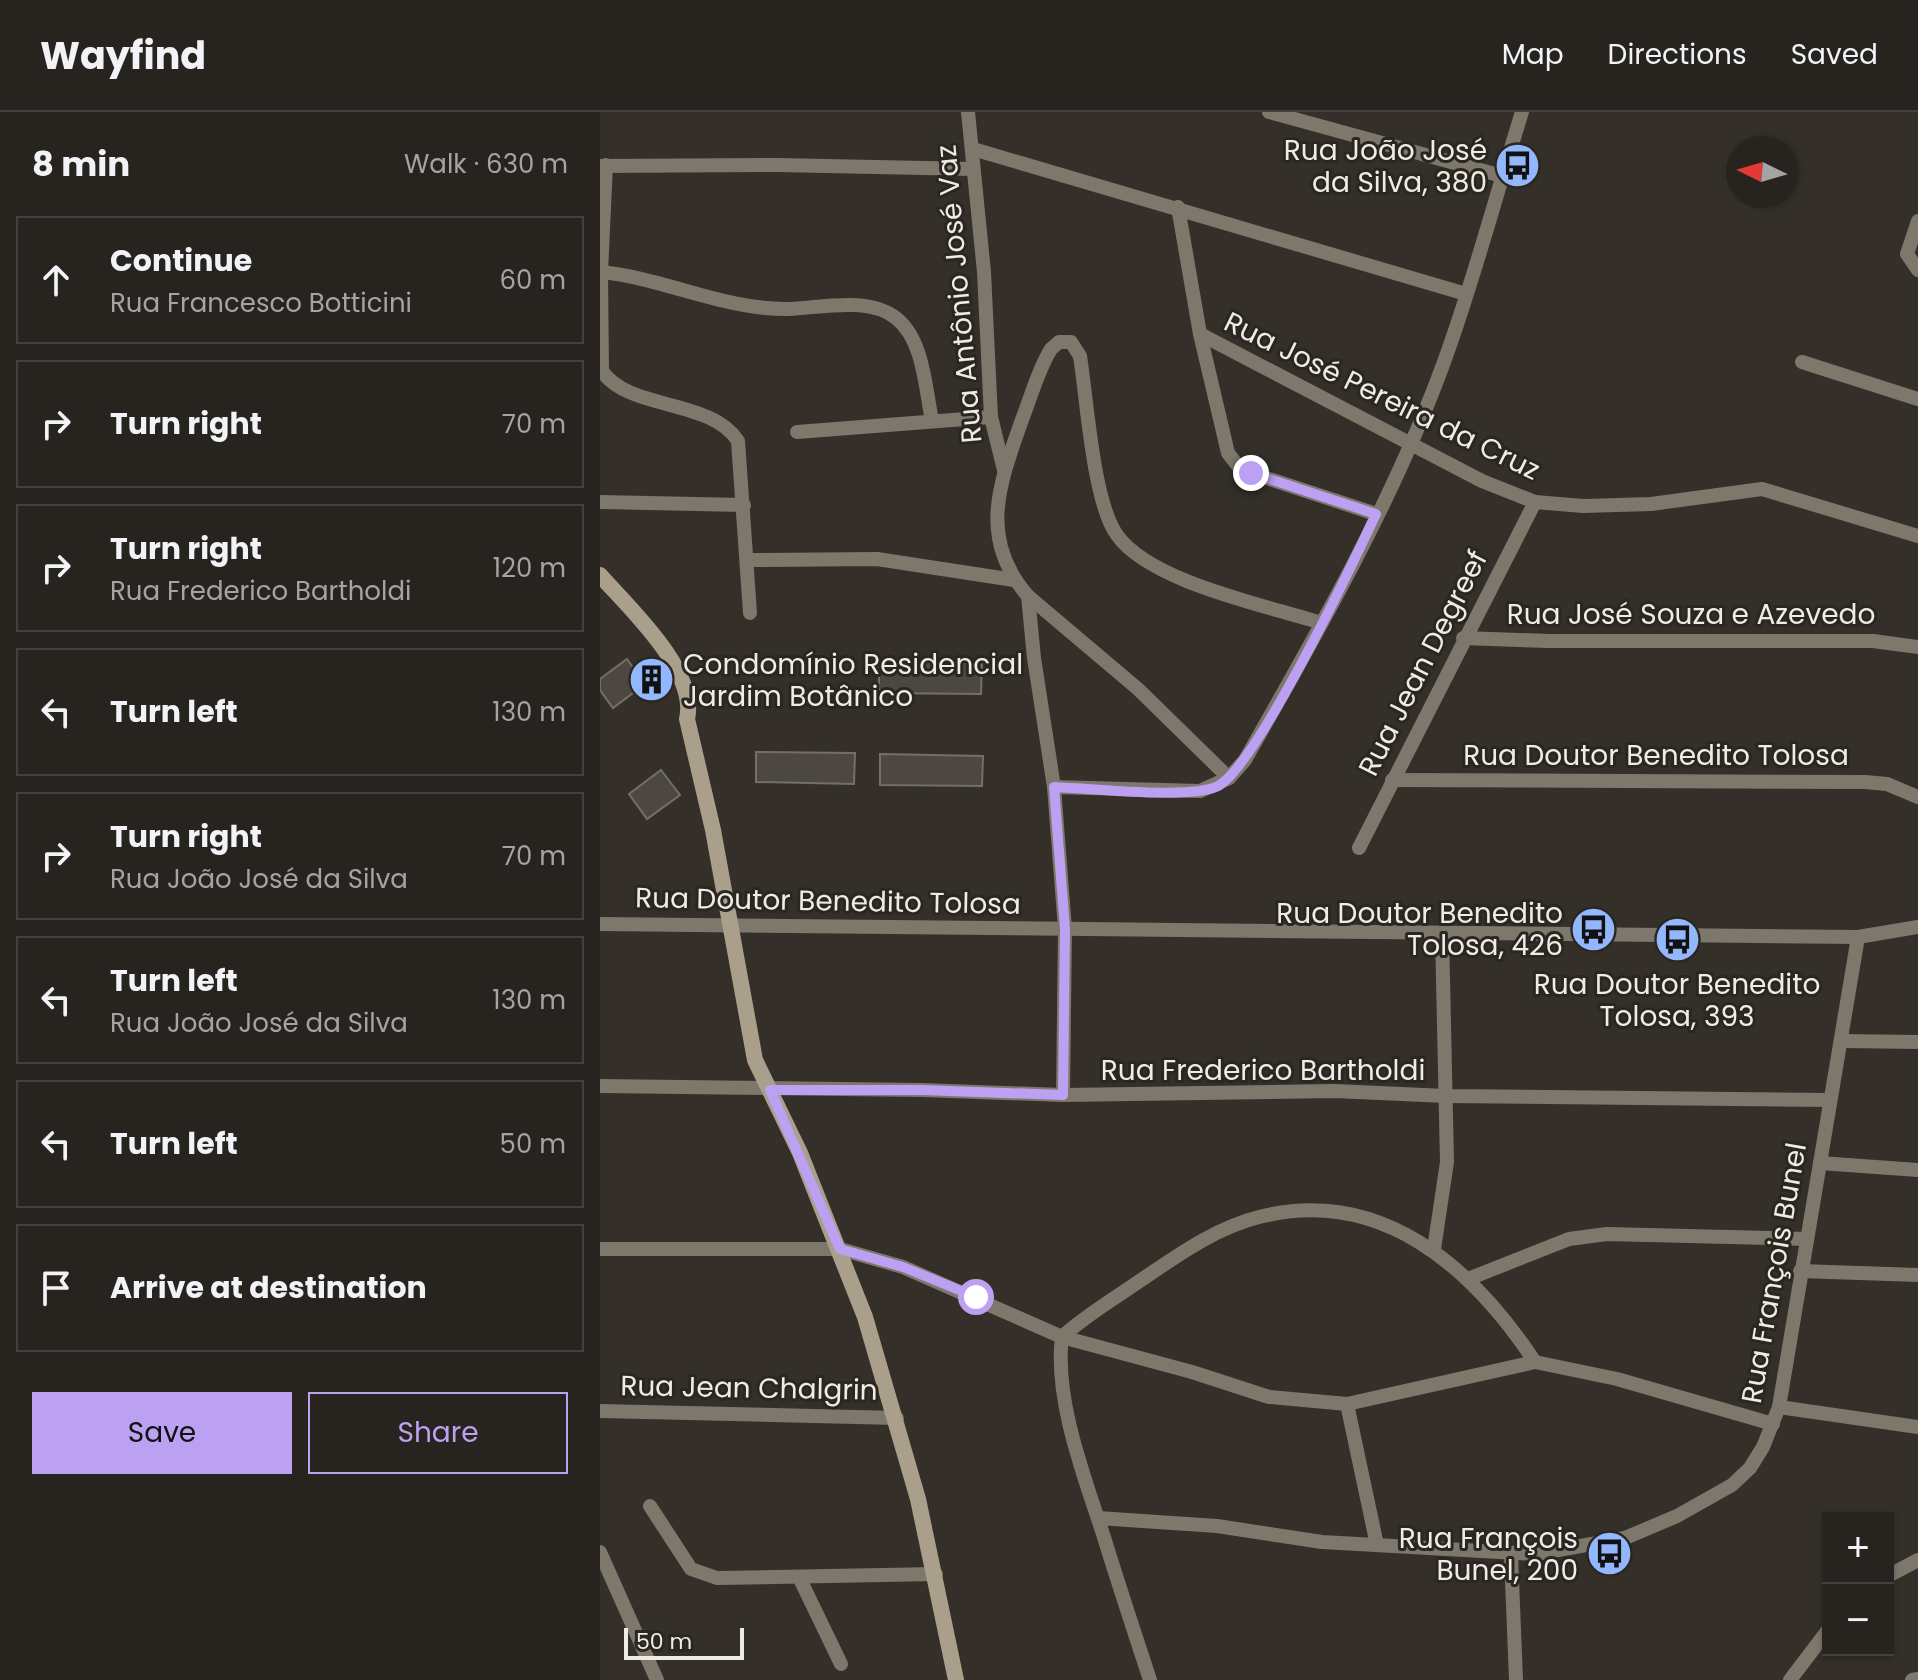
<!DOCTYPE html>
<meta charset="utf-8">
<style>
:root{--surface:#27241f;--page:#33302c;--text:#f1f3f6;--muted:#a4a4a4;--line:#43413d;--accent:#bca0f2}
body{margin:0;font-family:Poppins,sans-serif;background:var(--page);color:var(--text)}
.controls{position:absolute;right:24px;bottom:24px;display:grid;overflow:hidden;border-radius:0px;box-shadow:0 2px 6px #0004}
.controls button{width:72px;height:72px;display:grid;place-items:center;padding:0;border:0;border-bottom:2px solid var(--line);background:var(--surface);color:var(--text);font:40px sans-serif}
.compass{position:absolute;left:1126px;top:24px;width:72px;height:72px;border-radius:50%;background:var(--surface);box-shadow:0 2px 6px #0004;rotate:275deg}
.scale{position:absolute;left:24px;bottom:20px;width:120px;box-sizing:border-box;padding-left:8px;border:4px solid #efece8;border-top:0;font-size:22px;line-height:28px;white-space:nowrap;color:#efece8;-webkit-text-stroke:6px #2a2620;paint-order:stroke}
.stop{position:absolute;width:24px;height:24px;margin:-18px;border:6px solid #bca0f2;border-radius:50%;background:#fff}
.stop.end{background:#bca0f2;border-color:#fff;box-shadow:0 2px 8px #0008}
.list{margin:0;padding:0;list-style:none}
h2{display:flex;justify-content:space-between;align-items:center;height:104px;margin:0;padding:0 32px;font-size:34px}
h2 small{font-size:26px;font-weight:400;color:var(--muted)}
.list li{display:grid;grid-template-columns:52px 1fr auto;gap:24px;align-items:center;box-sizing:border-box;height:128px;margin:0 16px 16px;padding:0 16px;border:2px solid var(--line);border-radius:0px}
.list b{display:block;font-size:30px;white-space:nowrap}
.list p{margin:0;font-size:26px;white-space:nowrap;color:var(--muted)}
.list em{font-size:26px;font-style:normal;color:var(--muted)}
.actions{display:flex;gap:16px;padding:24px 32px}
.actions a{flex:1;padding:18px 0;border:2px solid var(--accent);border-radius:0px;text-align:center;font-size:28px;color:var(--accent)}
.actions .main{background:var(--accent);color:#111}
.icon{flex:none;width:44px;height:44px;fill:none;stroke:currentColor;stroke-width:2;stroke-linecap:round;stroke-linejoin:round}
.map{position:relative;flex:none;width:1318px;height:1568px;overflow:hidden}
header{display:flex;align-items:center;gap:48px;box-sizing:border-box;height:112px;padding:0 40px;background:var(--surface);border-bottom:2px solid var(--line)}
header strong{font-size:38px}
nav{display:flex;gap:44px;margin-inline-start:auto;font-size:28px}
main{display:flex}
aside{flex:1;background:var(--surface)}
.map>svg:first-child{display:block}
</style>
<header>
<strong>Wayfind</strong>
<nav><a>Map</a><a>Directions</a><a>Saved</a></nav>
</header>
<main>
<aside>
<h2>8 min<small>Walk · 630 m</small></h2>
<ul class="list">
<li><svg class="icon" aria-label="ahead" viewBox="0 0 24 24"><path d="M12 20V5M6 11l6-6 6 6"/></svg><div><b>Continue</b><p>Rua Francesco Botticini</p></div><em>60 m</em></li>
<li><svg class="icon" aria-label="right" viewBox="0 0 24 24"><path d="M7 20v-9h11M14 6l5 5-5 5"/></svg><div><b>Turn right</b></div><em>70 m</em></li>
<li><svg class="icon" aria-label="right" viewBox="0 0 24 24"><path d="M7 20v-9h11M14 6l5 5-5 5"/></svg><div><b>Turn right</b><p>Rua Frederico Bartholdi</p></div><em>120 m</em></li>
<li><svg class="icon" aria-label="left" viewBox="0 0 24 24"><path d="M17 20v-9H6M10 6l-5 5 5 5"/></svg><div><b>Turn left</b></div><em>130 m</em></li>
<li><svg class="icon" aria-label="right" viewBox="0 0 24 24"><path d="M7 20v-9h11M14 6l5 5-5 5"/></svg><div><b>Turn right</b><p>Rua João José da Silva</p></div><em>70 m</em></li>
<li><svg class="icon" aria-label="left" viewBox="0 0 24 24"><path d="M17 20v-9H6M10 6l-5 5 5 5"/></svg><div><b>Turn left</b><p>Rua João José da Silva</p></div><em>130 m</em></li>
<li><svg class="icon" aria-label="left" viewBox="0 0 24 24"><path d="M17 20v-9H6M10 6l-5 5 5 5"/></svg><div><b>Turn left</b></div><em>50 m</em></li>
<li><svg class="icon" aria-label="arrive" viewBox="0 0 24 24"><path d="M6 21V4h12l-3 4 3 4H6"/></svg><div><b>Arrive at destination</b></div></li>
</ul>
<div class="actions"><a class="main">Save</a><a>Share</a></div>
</aside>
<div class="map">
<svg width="1318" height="1568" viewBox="0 0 1318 1568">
<rect width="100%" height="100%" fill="#343029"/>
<g fill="#4c4841" stroke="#736f67" stroke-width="2">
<path d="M27,547L45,572L13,596L0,578V567Z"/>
<path d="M279,550L382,551L381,582L279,581Z"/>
<path d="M156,640L255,641L254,672L156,670Z"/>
<path d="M280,642L383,644L382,674L280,673Z"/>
<path d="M61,658L80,683L47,707L29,682Z"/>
</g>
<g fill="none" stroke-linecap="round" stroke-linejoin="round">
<g stroke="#7e776b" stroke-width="14">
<path d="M368,0L384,160L391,305L404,358"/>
<path d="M669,0L902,64"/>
<path d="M373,37L866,182"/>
<path d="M6,53L1,160L2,259C29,299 110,286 138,329L150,501"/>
<path d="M0,54L178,53L373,57"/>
<path d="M578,95L600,222L628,341L638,354L651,361L776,402"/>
<path d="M1318,109L1307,142L1318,158"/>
<path d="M1,160C63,166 125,198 188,197C220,196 268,184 296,206C324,228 325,276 332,308"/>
<path d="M600,222L882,369L935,390L983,394L1051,392L1162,377L1318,424"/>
<path d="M1202,250L1318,287"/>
<path d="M197,320L391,305"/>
<path d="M0,390L144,393"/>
<path d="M148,448L277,447L414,468"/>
<path d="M428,484L434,546L454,675L465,817L463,983"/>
<path d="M863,526L949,529H1273L1318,535"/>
<path d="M629,666L538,577L428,484C377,426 400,370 423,305C432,282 438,258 451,237L459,230H471L480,244C487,288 493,390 517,423C550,470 665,493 721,511"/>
<path d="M792,668L1265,670L1287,672L1318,685"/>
<path d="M454,675L600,679L629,666L645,648C717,522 794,387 844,250C874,168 896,83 922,0"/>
<path d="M759,736L935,390"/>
<path d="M0,812L1258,825L1318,815"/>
<path d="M1241,929L1318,930"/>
<path d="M0,974L322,978L463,983L735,979L846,984L1230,988"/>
<path d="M1220,1051L1318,1058"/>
<path d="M0,1137H240L303,1155L462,1225L592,1260L669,1285L747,1292L935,1250L1017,1267L1173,1312"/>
<path d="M834,1137L847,1050L842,821"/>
<path d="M1200,1159L1318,1163"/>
<path d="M868,1167L969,1127L1007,1122L1207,1127"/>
<path d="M747,1292L777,1433"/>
<path d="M1179,1295L1318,1315"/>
<path d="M0,1299L297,1306"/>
<path d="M50,1394L91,1457L117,1466L336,1462"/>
<path d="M498,1406L617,1414L722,1430L936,1442L1025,1426L1077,1404L1132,1373L1150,1356L1163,1335L1179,1295L1258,825"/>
<path d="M0,1440L57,1568"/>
<path d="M911,1443L916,1568"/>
<path d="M1288,1464L1318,1448"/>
<path d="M199,1465L241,1552"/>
<path d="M550,1568C534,1519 518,1471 503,1422C484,1364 454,1286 462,1225C486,1203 514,1187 541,1168C577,1144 615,1116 659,1105C781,1074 872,1155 935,1250"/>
<path d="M1190,1568L1228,1518"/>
<path d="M1312,1568L1318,1567"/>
</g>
<path stroke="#aa9f8b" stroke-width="16" d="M0,463C29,496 98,559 87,607L113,718L155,948L200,1041L265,1205L318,1387L356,1568"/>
</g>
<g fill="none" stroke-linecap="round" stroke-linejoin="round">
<path stroke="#bca0f2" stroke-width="10" d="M376,1185L303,1155L240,1137L170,978H322L463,983L465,817L454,675C489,676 590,688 618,674C657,653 753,451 776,402L651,361"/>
</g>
<defs>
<symbol id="bus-disc" viewBox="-11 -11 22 22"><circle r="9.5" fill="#93b7fd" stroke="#2a2620"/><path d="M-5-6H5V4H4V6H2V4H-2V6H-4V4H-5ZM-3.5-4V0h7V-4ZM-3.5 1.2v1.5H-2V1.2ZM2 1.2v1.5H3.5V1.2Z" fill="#111"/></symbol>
<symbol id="building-disc" viewBox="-11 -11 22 22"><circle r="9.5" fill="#93b7fd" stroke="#2a2620"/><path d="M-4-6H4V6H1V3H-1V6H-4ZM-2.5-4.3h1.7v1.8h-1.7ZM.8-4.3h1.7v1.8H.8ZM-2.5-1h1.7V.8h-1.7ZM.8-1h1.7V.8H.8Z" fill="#111"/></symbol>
</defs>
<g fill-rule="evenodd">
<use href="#bus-disc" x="892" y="28" width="51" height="51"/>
<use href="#building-disc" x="26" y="542" width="51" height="51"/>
<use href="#bus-disc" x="968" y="792" width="51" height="51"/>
<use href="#bus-disc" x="1052" y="802" width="51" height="51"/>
<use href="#bus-disc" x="984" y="1416" width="51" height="51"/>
</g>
<g text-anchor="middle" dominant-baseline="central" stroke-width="6" stroke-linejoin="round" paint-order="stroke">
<g font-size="28" fill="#efece8" stroke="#2a2620" text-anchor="end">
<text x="887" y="38">Rua João José<tspan x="887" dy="32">da Silva, 380</tspan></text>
<text x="83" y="552" text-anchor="start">Condomínio Residencial<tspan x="83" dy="32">Jardim Botânico</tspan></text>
<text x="963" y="801">Rua Doutor Benedito<tspan x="963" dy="32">Tolosa, 426</tspan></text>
<text x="1077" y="872" text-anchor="middle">Rua Doutor Benedito<tspan x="1077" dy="32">Tolosa, 393</tspan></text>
<text x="978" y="1426">Rua François<tspan x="978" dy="32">Bunel, 200</tspan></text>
</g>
<g font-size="28" fill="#efece8" stroke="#2a2620">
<text transform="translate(359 182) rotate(-95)">Rua Antônio José Vaz</text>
<text transform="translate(782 284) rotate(26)">Rua José Pereira da Cruz</text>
<text x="1091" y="502">Rua José Souza e Azevedo</text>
<text transform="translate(823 551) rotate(-63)">Rua Jean Degreef</text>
<text x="1056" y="643">Rua Doutor Benedito Tolosa</text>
<text transform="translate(228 789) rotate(1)">Rua Doutor Benedito Tolosa</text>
<text x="663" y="958">Rua Frederico Bartholdi</text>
<text transform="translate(1174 1161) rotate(-80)">Rua François Bunel</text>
<text transform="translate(149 1276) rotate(1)">Rua Jean Chalgrin</text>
</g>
</g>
</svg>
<div class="controls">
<button>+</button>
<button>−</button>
</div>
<svg class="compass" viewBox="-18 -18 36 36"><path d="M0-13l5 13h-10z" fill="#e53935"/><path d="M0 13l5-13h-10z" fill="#a4a4a4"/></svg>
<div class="scale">50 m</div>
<div class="stop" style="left:376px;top:1185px"></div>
<div class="stop end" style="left:651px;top:361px"></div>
</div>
</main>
